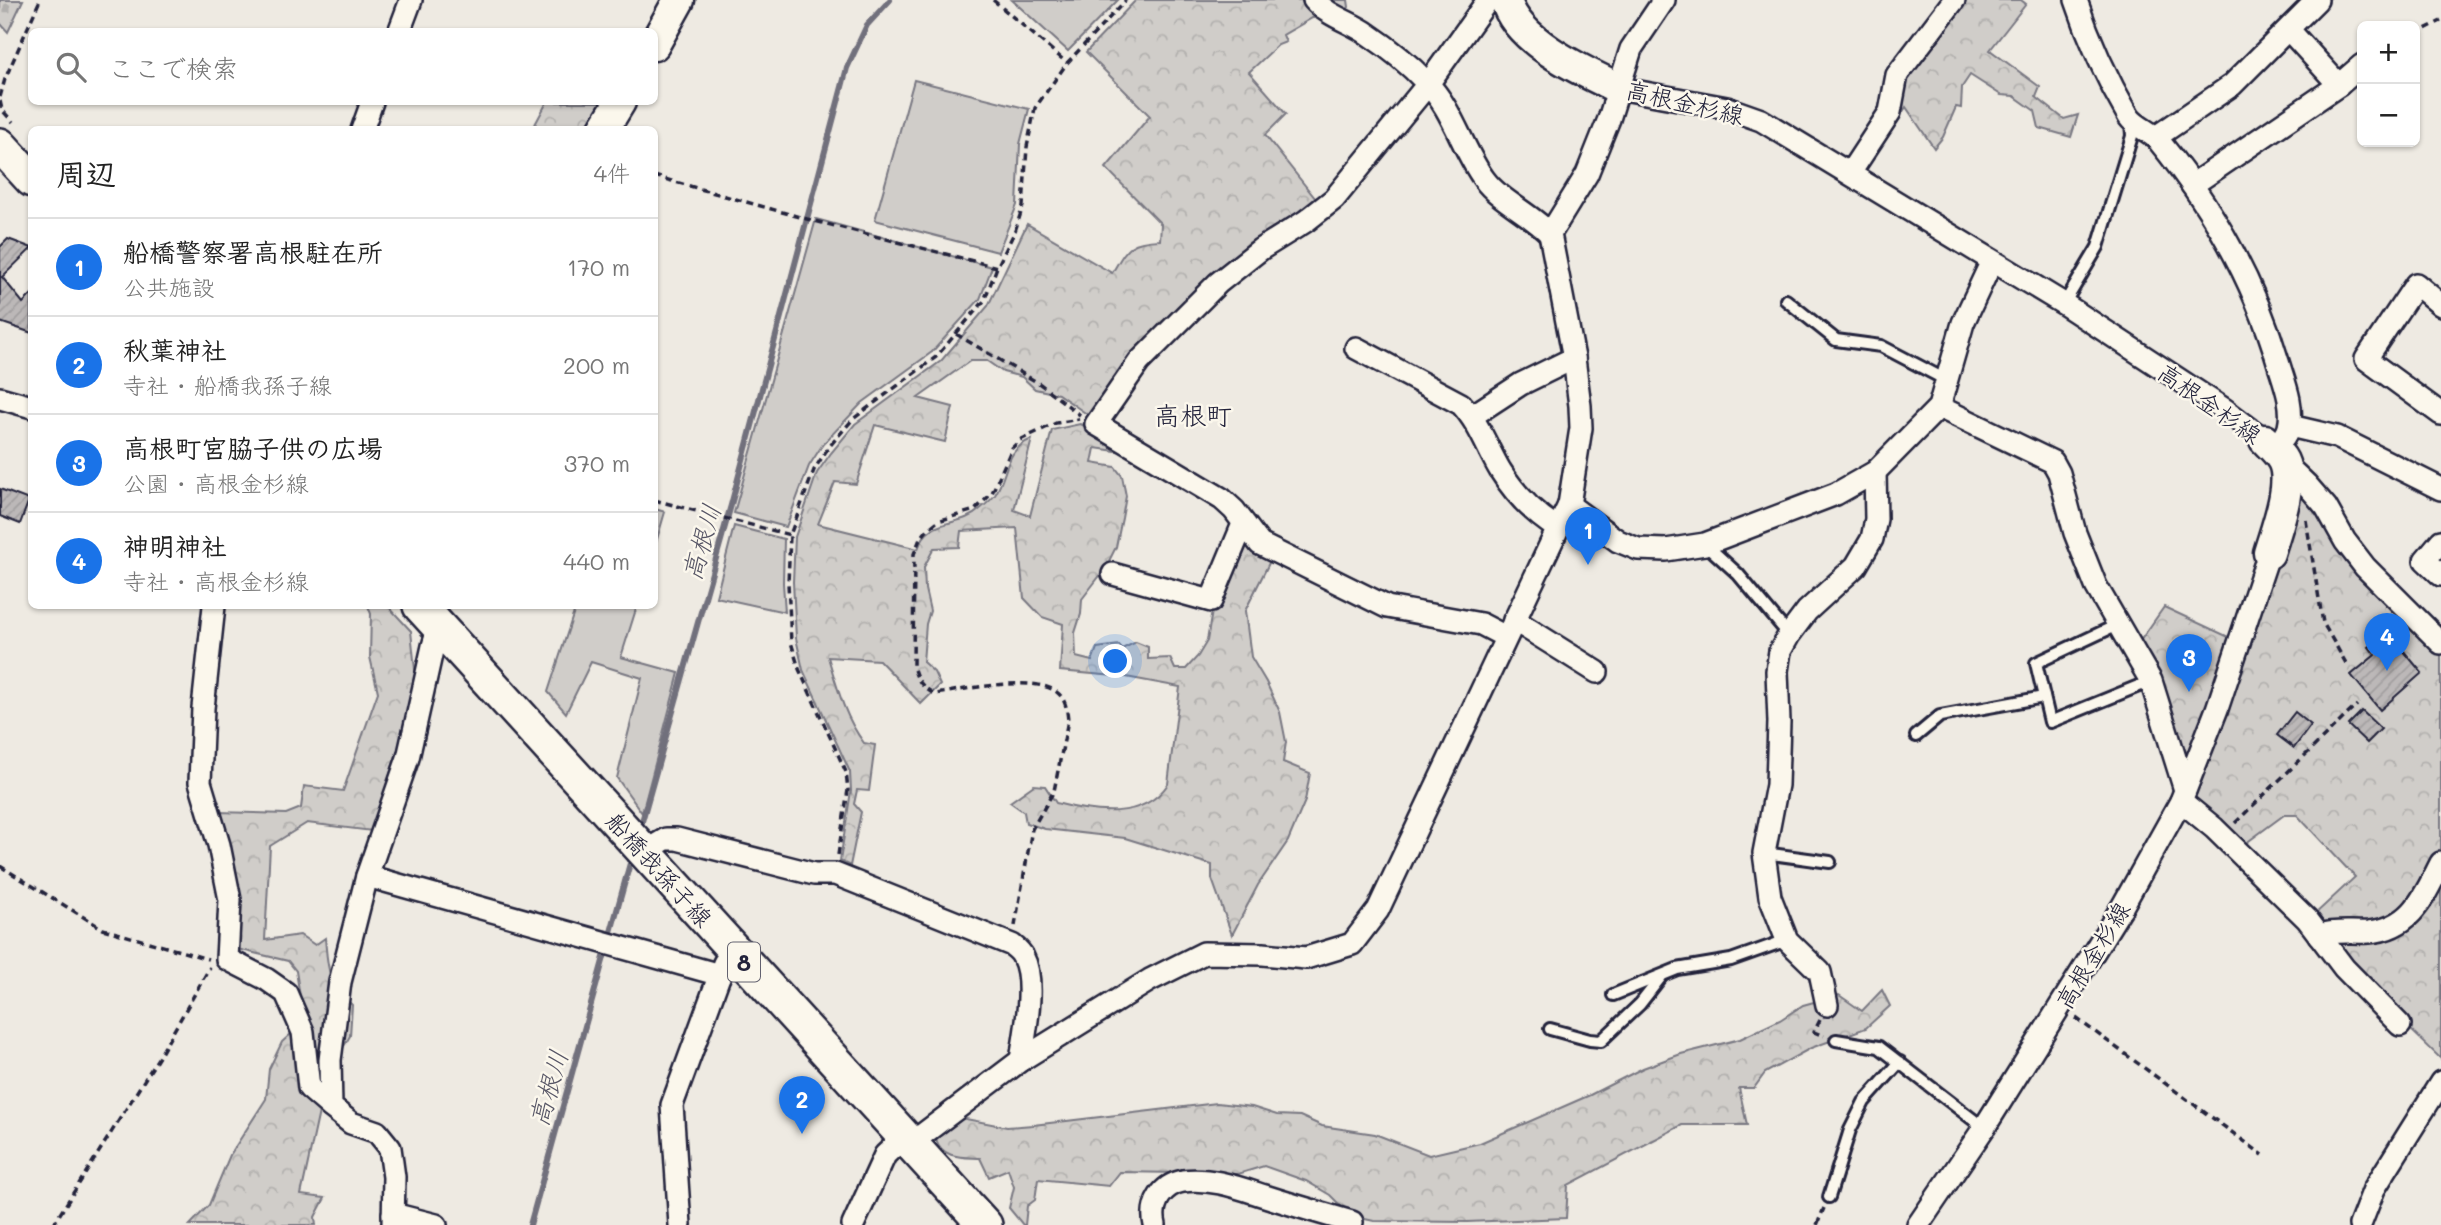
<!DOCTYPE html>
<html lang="ja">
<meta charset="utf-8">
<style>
:root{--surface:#fff;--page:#f6f6f6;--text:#222;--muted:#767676;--line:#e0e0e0;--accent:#1a73e8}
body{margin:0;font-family:Mali,"Klee One",sans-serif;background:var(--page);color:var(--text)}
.controls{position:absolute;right:21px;top:21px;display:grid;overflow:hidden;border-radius:10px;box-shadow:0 2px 5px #0004}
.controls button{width:63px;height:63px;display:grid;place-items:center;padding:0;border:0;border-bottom:2px solid var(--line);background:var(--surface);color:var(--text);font:35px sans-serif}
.you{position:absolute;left:1116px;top:662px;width:24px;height:24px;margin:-18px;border:5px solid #fff;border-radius:50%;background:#1a73e8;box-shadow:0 0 0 10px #1a73e833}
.badge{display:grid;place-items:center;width:46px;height:46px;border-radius:50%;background:var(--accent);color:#fff;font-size:23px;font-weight:700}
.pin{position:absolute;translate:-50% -58px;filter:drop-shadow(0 2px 4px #0008)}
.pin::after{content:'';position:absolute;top:37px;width:24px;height:21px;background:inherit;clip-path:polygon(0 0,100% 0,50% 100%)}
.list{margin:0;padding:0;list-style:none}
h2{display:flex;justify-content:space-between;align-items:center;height:91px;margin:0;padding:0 28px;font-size:30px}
h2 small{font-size:23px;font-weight:400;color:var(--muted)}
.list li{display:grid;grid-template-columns:46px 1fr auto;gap:21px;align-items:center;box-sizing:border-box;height:98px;padding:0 28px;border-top:2px solid var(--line)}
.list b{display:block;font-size:26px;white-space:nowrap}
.list p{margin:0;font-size:23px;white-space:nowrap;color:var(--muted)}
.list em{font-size:23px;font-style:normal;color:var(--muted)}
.icon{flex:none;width:38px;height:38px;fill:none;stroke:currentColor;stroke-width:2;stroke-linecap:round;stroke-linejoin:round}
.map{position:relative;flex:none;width:2441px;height:1225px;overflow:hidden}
.search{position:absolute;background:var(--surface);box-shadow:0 2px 5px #0004;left:28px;top:28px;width:630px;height:77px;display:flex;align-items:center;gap:18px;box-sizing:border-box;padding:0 24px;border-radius:10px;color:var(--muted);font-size:26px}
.panel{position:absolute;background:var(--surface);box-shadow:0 2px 5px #0004;left:28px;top:126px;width:630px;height:483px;border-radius:10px}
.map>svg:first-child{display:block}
</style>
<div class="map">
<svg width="2441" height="1225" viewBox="0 0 2441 1225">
<defs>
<pattern id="forest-crowns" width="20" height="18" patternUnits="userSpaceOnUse" patternTransform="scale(1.75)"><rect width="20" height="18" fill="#d0cdc9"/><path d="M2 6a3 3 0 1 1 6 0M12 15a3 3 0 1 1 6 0" fill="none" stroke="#b2b0ae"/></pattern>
<pattern id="cemetery-stones" width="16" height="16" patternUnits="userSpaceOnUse" patternTransform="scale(1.75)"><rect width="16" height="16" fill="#d0cdc9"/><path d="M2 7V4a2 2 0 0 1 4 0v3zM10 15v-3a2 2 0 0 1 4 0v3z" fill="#b2b0ae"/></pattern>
<pattern id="building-hatch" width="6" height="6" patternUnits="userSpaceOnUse" patternTransform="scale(1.75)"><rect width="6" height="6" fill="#bcb8b8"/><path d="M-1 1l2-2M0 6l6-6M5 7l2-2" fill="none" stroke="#a19e9f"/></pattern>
</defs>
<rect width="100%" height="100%" fill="#eeeae2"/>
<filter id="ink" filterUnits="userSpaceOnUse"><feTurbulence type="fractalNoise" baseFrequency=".0143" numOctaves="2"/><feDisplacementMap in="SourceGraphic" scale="14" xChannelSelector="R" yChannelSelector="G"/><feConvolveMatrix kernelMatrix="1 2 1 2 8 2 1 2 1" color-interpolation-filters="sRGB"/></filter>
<g filter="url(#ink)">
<g fill="#d0cdc9" stroke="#797882" stroke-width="2">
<path d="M1012,0H1118L1068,51Z"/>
<path d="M914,80L1029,109L1020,144L1017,205L998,252L875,220Z"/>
<path d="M816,219L992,267L980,299L932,352L862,403L823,444L809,466L786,527L734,513Z"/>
<path d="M655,509L665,512L655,546L654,509Z"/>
<path d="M734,526L784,539L783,583L785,612L716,597Z"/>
<path d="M576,606H637L621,657L679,673L642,813L617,778L642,678L591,662L566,713L548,692Z"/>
</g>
<g fill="url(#forest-crowns)" stroke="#797882" stroke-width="2">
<path d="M1136,0H1348L1349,7L1344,13L1330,7L1321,21L1314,17L1283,35L1286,42L1278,45L1249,72L1286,114L1265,135L1319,203L1303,215L1091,417L1058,394L1035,389L1022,377L1003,372L987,361H970L918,398L953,407L945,442L875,425L856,484L835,482L818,524L918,549C928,516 960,528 979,510C984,506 991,500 995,495C1009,473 1004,450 1032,439L1014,510L1030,516L1052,430L1080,424L1114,438L1116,451L1095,448L1092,463L1115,467L1122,476L1126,496L1122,518L1116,547L1105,569L1082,599L1081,614L1075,633L1076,657L1092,661L1097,648L1119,645L1122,649L1136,642L1148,647V659L1170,658L1175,669H1186L1198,656L1207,641L1213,605L1245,535L1273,555L1245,611L1251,657L1266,682L1280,712L1286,742L1283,762L1310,773L1305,801L1288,841L1258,885L1232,935L1212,879V865L1125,838L1045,829L1026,823L1024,812L1010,802L1034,785L1045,786L1056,803C1094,813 1143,821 1168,784L1180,687L1126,677L1060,671L1063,624L1042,617L1024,598L1017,528L961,531L959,547L934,548L924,567L925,589L930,611L926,624L923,662L934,672L940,685L921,704L879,660L828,657C837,687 845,718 864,743L875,745L869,791L857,790L854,804L861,812L850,866L840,861L851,791L850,772L803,670L796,638L793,582L795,537L817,473L831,453L855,424L941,361L988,306L1027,224L1112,273C1127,248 1128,241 1160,240L1161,224L1106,168L1150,116L1086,52Z"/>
<path d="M1962,0H2021L2026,4L1990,50L2040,87L2036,97L2064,119L2078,115L2071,137L2039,128L2035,111L2014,96L2001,95L1970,75L1962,87L1961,108L1956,107L1943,137L1934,148L1906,107L1900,116L1899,81Z"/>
<path d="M547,102H604L588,129L532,130Z"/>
<path d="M2297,489L2441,648V1059L2403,1022L2314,915L2355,877L2297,815H2284L2242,846L2196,802L2193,790Z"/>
<path d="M368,606H388L411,631L417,689L372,831L307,823L270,846L265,940L300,935L315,945L325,938C328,971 327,981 352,1005L350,1036L327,1075L301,1195L325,1198L315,1217L316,1225H190L209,1205L230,1155L266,1099L269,1069L282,1042L304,1022L296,971L288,961L237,949L218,812L286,814L301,808L304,786L343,791L378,692L370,657L371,614Z"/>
<path d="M2164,607L2233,639L2186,773L2138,644Z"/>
<path d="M1882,990L1890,1006L1866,1028L1811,1048L1765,1073L1754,1088H1739L1747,1125H1682L1568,1185L1566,1218L1467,1222L1374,1221L1351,1216L1330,1195L1306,1181L1264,1166L1238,1174L1120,1172L1109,1186L1038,1179L1035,1200L1027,1206L1025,1225H1023L1009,1208L1014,1187L1008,1169L989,1177L980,1158C963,1157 942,1159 936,1139L956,1117L1007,1127L1033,1125L1217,1103L1252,1107L1277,1115L1300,1116L1322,1126L1375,1134L1429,1155L1480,1143L1590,1095L1643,1068L1681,1054L1740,1039L1780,1020L1803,1005L1839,995L1862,1011Z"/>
</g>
<path fill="url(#cemetery-stones)" stroke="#797882" stroke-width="2" d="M0,0H23L8,32L0,23Z"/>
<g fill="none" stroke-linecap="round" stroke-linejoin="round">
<g stroke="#716f7c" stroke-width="6">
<path d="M639,832L731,505L847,68L867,25L890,0"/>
<path d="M530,1225L632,856"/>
</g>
</g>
<g fill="url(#building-hatch)" stroke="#22223b" stroke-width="2">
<path d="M8,239L32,248L2,277L23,303L32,294V333L0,322V247Z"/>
<path d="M0,489L29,500L20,524L0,516Z"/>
<path d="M2388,632L2422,673L2380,710L2351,675L2375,655L2369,647Z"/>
<path d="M2362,711L2381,729L2367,743L2348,725Z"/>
<path d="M2295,712L2311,725L2294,748L2277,735Z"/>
</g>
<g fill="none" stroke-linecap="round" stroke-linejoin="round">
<defs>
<g id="lane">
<path d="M1786,300L1836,340L1881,346L1946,380"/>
<path d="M2064,304L2098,247L2132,136L2131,120"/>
<path d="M1705,544L1738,574L1789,635"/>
<path d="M2117,625L2036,663L2050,722L2151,681"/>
<path d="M1916,736L1940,716L2044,697"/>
<path d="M1764,853L1830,862"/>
<path d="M1613,995L1677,969L1731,960L1787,940"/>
<path d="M1550,1029L1590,1040L1601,1041L1640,1004L1661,977"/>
<path d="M1836,1040L1879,1047L1984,1128"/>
<path d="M1829,1197L1850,1130L1864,1102L1900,1062"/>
</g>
<g id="street">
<path d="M1314,0C1328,16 1351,22 1368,34C1389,48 1409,64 1426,82C1453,109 1462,149 1484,179C1499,200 1531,214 1550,234"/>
<path d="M1488,0L1428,84L1334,199L1306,221L1261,249L1218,283L1139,362L1096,424L1222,499L1234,510L1260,544L1387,607L1481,624L1506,637"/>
<path d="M2076,0C2089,40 2108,81 2129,117C2136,127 2150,131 2158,140C2212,206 2255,283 2279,365C2285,384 2294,407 2289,427C2287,436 2280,442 2274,449"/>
<path d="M2289,30L2339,85"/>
<path d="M399,32L411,0"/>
<path d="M1618,88L1727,108L1761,120L2064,304L2224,409L2265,440"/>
<path d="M362,130L372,102"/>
<path d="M2156,137L2232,85L2317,0"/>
<path d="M1850,173L1890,112L1897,75L1954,0"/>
<path d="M2192,185L2339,85L2362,65"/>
<path d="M2441,305L2416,284L2366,359L2441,414"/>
<path d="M1356,348L1461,404C1479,423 1487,448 1500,470C1515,494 1533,513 1557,528"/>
<path d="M0,398L32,407"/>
<path d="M1939,407L2053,462L2059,473L2075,533L2096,586L2151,681L2185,790"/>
<path d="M1472,416L1521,384L1574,358"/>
<path d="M2290,426L2337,437L2441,489"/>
<path d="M2283,462L2307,485L2326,507L2345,541L2365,567L2441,643"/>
<path d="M1569,505L1618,541L1638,549L1666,550L1705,544L1836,494L1875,472L1939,407L1963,323L1992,261"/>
<path d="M2441,541L2425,560L2441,575"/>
<path d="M1113,574L1211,601L1243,524"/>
<path d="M214,606L203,708L200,782L219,845L230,900L227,959L266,979L286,993L303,1032L309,1088L331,1107"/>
<path d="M1514,620L1597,672"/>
<path d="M2181,801L2214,828L2307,919L2344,968L2400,1025"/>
<path d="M644,852L666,839H677L814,874H835L1012,945C1016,948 1021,952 1023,957C1036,981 1025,1034 1021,1060"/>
<path d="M367,876L720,975"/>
<path d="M2319,935C2336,930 2351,933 2369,932C2413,928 2424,896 2441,863"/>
<path d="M1827,1005L1820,972L1787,940L1770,897L1764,853L1777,785L1779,722L1777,671L1780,651L1789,635L1807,611L1856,566L1872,539L1876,519L1875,472"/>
<path d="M910,1144L1021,1060L1150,980L1204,953L1263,954L1306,958L1352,944L1378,910L1569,505L1581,428L1580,406L1574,358L1550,234L1587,174L1609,119L1631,49L1664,0"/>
<path d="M393,1214L436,1225"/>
<path d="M393,1225L394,1177L390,1148L377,1132L351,1123L331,1107L330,1060L340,982L367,876L408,758L433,646L439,626"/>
<path d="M680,1225L672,1105L724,963"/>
<path d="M853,1225L885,1155L904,1137"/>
<path d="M1155,1225C1150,1204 1162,1185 1183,1181C1212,1177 1242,1189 1268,1197C1296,1206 1324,1214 1352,1222"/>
<path d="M1918,1225L1984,1128L2122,907L2181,801L2217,709L2269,553"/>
<path d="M2360,1225L2374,1189L2441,1082"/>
</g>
<g id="secondary">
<path d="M1506,0C1516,41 1582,71 1618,88"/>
<path d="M654,45L679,0"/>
<path d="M603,130L620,102"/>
<path d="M2265,440C2271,446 2279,453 2283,461C2294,484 2276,529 2269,553"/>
</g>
<g id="primary">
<path d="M0,145L32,180"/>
<path d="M420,606L985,1225"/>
</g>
</defs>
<use href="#lane" stroke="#22223b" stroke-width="16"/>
<use href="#street" stroke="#22223b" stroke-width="26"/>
<use href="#secondary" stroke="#22223b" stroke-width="35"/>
<use href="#primary" stroke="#22223b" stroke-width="38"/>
<g stroke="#22223b" stroke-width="3.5" stroke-dasharray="7 5" stroke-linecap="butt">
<path d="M993,0L1067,63"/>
<path d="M2415,34L2441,21"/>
<path d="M0,97L5,79L40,0"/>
<path d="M0,101L2,110L13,122"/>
<path d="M654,176L807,219L997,267"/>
<path d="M956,334L1040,384L1080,415"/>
<path d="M654,500L790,535"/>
<path d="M2306,520L2323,623L2347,665"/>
<path d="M2235,823L2357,705"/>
<path d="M838,855L848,790L846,772L799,669L791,642L788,583L790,535L814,470L828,448L853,419L936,357L984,301L997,267L1015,231L1023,206L1027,147L1035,108L1067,63L1126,0"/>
<path d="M0,866L103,929L208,959"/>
<path d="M1015,926L1032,829L1054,791L1068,720C1067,710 1066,701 1059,694C1039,673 963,690 935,694C921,687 917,680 913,666L914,554L920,539L928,529L938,521L975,510L992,493L1012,448L1020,440L1056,423L1079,419"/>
<path d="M2076,1018L2263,1155"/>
<path d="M1820,1020L1814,1032L1824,1036"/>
<path d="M53,1225L160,1055L210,967"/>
<path d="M1817,1225L1824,1208"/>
</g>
<use href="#lane" stroke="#fbf7ec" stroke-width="10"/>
<use href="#street" stroke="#fbf7ec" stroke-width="21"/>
<use href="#secondary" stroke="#fbf7ec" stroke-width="30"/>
<use href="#primary" stroke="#fbf7ec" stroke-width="33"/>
</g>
</g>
<g text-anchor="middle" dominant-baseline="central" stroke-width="5" stroke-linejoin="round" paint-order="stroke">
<rect fill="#fbf7ec" stroke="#636270" stroke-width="2" x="728" y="942.5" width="32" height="39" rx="5"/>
<g font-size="23" font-weight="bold" fill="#22223b">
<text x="744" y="962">8</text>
</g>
<g font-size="24" fill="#22223b" stroke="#fbf7ec">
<text transform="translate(1685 102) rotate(13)">高根金杉線</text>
<text transform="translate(2210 403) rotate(35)">高根金杉線</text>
<text transform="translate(660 869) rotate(48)">船橋我孫子線</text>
<text transform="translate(2092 955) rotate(-59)">高根金杉線</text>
</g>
<g font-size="26" fill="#22223b" stroke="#fbf7ec">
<text x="1193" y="415">高根町</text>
</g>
<g font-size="26" font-style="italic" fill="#575666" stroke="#fbf7ec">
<text transform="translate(701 542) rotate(-74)">高根川</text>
<text transform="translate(548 1088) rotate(-74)">高根川</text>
</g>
</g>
</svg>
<div class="controls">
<button>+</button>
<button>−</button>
</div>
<div class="you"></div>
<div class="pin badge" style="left:1588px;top:565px">1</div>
<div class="pin badge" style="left:802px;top:1134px">2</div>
<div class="pin badge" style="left:2189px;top:692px">3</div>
<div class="pin badge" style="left:2387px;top:671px">4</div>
<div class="search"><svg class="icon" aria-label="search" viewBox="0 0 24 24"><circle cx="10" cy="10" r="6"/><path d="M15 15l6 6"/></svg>ここで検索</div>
<section class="panel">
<h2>周辺<small>4件</small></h2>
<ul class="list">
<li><span class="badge">1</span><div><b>船橋警察署高根駐在所</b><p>公共施設</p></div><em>170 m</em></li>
<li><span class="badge">2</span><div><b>秋葉神社</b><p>寺社 · 船橋我孫子線</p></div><em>200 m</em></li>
<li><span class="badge">3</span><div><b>高根町宮脇子供の広場</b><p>公園 · 高根金杉線</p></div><em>370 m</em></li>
<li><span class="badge">4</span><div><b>神明神社</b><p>寺社 · 高根金杉線</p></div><em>440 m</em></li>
</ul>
</section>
</div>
